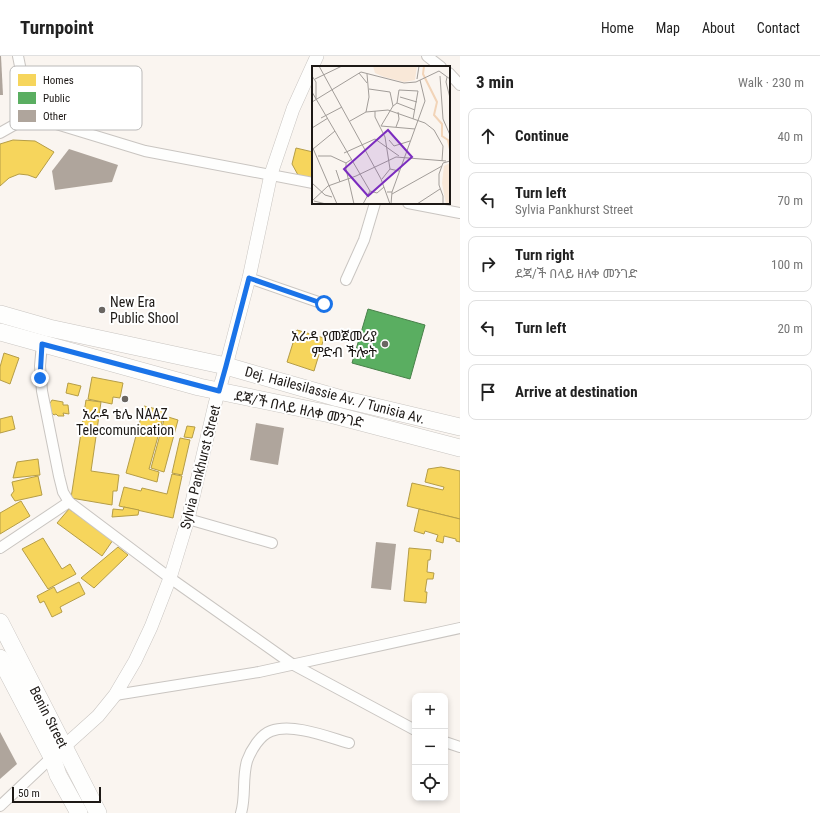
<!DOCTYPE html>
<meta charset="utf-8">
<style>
:root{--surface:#fff;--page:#f2f2f2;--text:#222;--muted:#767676;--line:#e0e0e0}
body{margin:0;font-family:"Roboto Condensed","Noto Sans Ethiopic",sans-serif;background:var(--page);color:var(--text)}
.controls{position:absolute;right:12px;bottom:12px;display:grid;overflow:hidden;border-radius:8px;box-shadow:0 2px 6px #0003}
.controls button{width:36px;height:36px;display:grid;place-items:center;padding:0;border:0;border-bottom:1px solid var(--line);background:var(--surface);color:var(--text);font:20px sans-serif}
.scale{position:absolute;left:12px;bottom:10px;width:89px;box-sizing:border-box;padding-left:4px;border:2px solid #1d1916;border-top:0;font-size:11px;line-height:14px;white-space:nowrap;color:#1d1916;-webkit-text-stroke:3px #fff;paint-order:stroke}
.stop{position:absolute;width:12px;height:12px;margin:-9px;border:3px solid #1a73e8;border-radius:50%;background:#fff}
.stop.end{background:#1a73e8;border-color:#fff;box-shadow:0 1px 4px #0008}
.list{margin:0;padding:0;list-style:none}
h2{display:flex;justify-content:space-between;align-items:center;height:52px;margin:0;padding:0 16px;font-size:17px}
h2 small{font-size:13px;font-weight:400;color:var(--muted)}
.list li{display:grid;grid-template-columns:26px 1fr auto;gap:12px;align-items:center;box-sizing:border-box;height:56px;margin:0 8px 8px;padding:0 8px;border:1px solid var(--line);border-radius:8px}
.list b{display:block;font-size:15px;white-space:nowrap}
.list p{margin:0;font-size:13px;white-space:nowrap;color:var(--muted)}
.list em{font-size:13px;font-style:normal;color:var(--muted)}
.icon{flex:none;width:22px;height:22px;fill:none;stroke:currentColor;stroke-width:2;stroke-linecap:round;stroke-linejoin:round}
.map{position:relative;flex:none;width:460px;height:757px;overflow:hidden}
header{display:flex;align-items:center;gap:24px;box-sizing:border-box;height:56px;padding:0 20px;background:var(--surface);border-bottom:1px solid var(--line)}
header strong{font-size:19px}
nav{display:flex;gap:22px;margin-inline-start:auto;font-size:14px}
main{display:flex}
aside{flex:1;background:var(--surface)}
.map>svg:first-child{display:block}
</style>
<header>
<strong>Turnpoint</strong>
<nav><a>Home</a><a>Map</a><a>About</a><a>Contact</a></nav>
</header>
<main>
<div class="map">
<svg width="460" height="757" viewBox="0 0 460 757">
<rect width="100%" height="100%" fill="#faf5f0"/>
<g fill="#f6d55c" stroke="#b59d47">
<path d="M13,84L35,85L54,96L36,122L28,119L19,118L9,122L0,130V88Z"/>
<path d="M296,92L313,96V123L298,119L292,108Z"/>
<path d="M297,274L324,282L314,315L287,306Z"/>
<path d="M4,297L19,302L10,328L0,324V311Z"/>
<path d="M92,321L123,327L120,342L113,341L112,348L88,343Z"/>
<path d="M68,327L81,330L78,340L66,337Z"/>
<path d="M52,344L63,346V349H68L69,358L63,357L64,360H58L56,358L54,359L47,352Z"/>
<path d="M86,344L101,346L91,415L119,419L117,435H113L112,449L71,442Z"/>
<path d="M144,350L165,355L149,413L159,416L157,426L126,417Z"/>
<path d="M12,360L15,373L0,377V363Z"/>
<path d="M165,360L178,364L164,416L151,412Z"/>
<path d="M187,370L195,371L192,382L184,381Z"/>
<path d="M180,382L190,384L182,419L172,417Z"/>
<path d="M38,403L40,419L13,422L17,406Z"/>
<path d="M441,411L460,415V463L407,450L412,427L443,434L444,431L425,426L428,413Z"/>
<path d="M172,418L182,420L173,462L119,450L124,431L141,435L142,432L167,438Z"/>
<path d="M38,420L42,439L15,445L11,439L14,435L12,426Z"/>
<path d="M21,445L30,460L0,478V457Z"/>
<path d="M124,451L139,454L138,459L112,461L113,453L123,454Z"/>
<path d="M69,453L113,484L102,500L57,467Z"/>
<path d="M419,453L460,463V486L456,485V483L444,480L443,487L436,485L438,479L425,475L424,478L414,475Z"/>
<path d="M43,482L62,513L70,508L76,518L48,533L22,493Z"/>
<path d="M118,491L128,499L94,532L81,522Z"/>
<path d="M409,492L431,494L430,504H428L427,516L434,517L433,523H427L425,536H427L426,547L404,545Z"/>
<path d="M79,526L85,538L60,551L62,556L52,561L44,545L40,547L37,540L54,531L57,537Z"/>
</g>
<path fill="#5aae61" stroke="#48814a" d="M368,253L425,269L410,323L352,307Z"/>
<g fill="#afa59c">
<path d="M0,0H1L3,39H0Z"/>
<path d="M69,93L118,109L112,126L55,134L52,115Z"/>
<path d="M256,367L284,372L278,409L250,404Z"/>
<path d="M376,486L396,488L391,534L371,532Z"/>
<path d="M0,676L17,708L0,723Z"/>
</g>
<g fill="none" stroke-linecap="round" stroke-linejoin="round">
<defs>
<g id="minor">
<path d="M18,0L30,60"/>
<path d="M427,0L441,11"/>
<path d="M449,17L460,29"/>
<path d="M0,77L30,60L145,95L313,127"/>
<path d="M408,147L460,157"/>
<path d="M249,222L324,248"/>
<path d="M346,224L364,184L375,147"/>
<path d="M42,288L40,310L42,335L59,420L63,436L69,446"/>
<path d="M188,463L272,487"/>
<path d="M0,492L69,446L170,522L292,608L415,674"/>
<path d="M115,639L259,616L460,572"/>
<path d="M445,686L460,691"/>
<path d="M0,750L52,701"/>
<path d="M241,757C246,741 242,722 247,705C251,694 260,679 271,675C293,667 328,681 349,687"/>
</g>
<path id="tertiary" d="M58,696L98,660L115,639L135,605L151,571L170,522L188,463L215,348L226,310L249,222L271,118L293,53L317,0"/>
<g id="primary">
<path d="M0,258L49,272L226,310L338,342L460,371"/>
<path d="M0,276L199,331L330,358L460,392"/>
<path d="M0,566L98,757"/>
<path d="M0,602L52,701L58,719L79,757"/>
</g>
</defs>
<use href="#minor" stroke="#c9c5c1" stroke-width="12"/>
<use href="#tertiary" stroke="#c9c5c1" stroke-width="14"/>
<use href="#primary" stroke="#c9c5c1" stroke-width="18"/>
<use href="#minor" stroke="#fefefd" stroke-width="10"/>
<use href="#tertiary" stroke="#fefefd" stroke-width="13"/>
<use href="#primary" stroke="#fefefd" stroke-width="17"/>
</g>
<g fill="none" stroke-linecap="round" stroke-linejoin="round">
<path stroke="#1a73e8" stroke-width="5" d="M40,322L42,288L219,335L226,310L249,222L324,248"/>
</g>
<g fill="#6a6662" stroke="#fff" stroke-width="1.5">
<circle cx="102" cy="254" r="4"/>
<circle cx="385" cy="288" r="4"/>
<circle cx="125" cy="343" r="4"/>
</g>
<g text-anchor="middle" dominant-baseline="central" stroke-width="4" stroke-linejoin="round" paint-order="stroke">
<g font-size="14" fill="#1d1916" stroke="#fff" text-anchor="start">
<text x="110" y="246">New Era<tspan x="110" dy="16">Public Shool</tspan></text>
<text x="377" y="280" text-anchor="end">አራዳ የመጀመሪያ<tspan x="377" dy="16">ምድብ ችሎት</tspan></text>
<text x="125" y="358" text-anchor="middle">አራዳ ቴሌ NAAZ<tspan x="125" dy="16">Telecomunication</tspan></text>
</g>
<g font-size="14" fill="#1d1916" stroke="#fff">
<text transform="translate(335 339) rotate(15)">Dej. Hailesilassie Av. / Tunisia Av.</text>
<text transform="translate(299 353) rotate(12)">ደጃ/ች በላይ ዘለቀ መንገድ</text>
<text transform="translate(200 411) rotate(-76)">Sylvia Pankhurst Street</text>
<text transform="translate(49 661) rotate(63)">Benin Street</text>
</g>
</g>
<g transform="translate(312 10)">
<rect width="138" height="138" fill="#faf5f0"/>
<path d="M61,0H105L103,14L92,16L72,11L63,7ZM138,97V138H134L130,117L132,100Z" fill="#f9e8d8"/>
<path fill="none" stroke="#f2d4b8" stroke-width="2" d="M112,0L111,8L125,36L122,49L130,58V70L136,74L138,83"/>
<path fill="none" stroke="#a29d99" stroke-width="1" d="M7,0L69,113L78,138M47,7L55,17M0,10L4,16V33M128,10L131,53L138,69M135,11L134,16L138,32M3,13L30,0M105,13L107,0M57,23L78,26L81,40L69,60M0,26L58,125M88,31L105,36M0,36L49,6L92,17L104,16L127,5L138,13M85,37L87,24L106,25L101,53M81,40L85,37L103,44M63,45V51L73,71L78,103L87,105M54,46L57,31L55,8M9,52L30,41M38,55L54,46L76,44L113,57L122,64L131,80L130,95M69,60L103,63M84,61L87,53L86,46M0,62L16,52M77,74L82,80L98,75M0,80L25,138M1,83L23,65M32,87L63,73L87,90M6,90H19L34,97M40,93L34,97V103L42,138M24,104L28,116M70,113L78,103M0,117L13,129L20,131M58,125L65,127L72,121M75,126H80L79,138M80,126L113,35L108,14M80,128L130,100M0,135L16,120L44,110L84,91L134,95M2,135L14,138M51,138L58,125M105,138L128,123M131,138V130L127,119V108L131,97L138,95"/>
<path fill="#7b2cbf" fill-opacity="0.15" stroke="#7b2cbf" stroke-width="2" d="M76,64L100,91L56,130L32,103Z"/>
<rect width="138" height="138" fill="none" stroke="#1d1916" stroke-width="2"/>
</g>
<rect x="10" y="10" width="132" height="64" rx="6" fill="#fff" stroke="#bbbab9" stroke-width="1"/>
<rect x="18" y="18" width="18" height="12" fill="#f6d55c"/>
<rect x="18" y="36" width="18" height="12" fill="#5aae61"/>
<rect x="18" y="54" width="18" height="12" fill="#afa59c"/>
<g font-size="11" fill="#1d1916">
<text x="43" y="28">Homes</text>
<text x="43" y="46">Public</text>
<text x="43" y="64">Other</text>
</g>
</svg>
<div class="controls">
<button>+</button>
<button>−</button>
<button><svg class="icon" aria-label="locate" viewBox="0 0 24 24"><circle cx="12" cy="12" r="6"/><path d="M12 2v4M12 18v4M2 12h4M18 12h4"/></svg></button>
</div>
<div class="scale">50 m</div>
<div class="stop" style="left:324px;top:248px"></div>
<div class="stop end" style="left:40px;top:322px"></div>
</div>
<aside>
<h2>3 min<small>Walk · 230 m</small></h2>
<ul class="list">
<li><svg class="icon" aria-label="ahead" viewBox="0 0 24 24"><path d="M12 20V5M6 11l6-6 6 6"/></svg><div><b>Continue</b></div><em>40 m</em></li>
<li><svg class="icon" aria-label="left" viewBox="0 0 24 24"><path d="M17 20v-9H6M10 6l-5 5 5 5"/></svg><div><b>Turn left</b><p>Sylvia Pankhurst Street</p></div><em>70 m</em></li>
<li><svg class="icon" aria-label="right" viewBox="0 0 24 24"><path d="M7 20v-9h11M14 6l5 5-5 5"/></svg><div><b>Turn right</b><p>ደጃ/ች በላይ ዘለቀ መንገድ</p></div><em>100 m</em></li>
<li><svg class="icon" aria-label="left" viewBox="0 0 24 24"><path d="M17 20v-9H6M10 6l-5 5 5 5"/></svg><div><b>Turn left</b></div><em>20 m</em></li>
<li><svg class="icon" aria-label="arrive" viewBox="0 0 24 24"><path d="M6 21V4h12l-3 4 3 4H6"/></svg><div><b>Arrive at destination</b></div></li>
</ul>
</aside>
</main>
